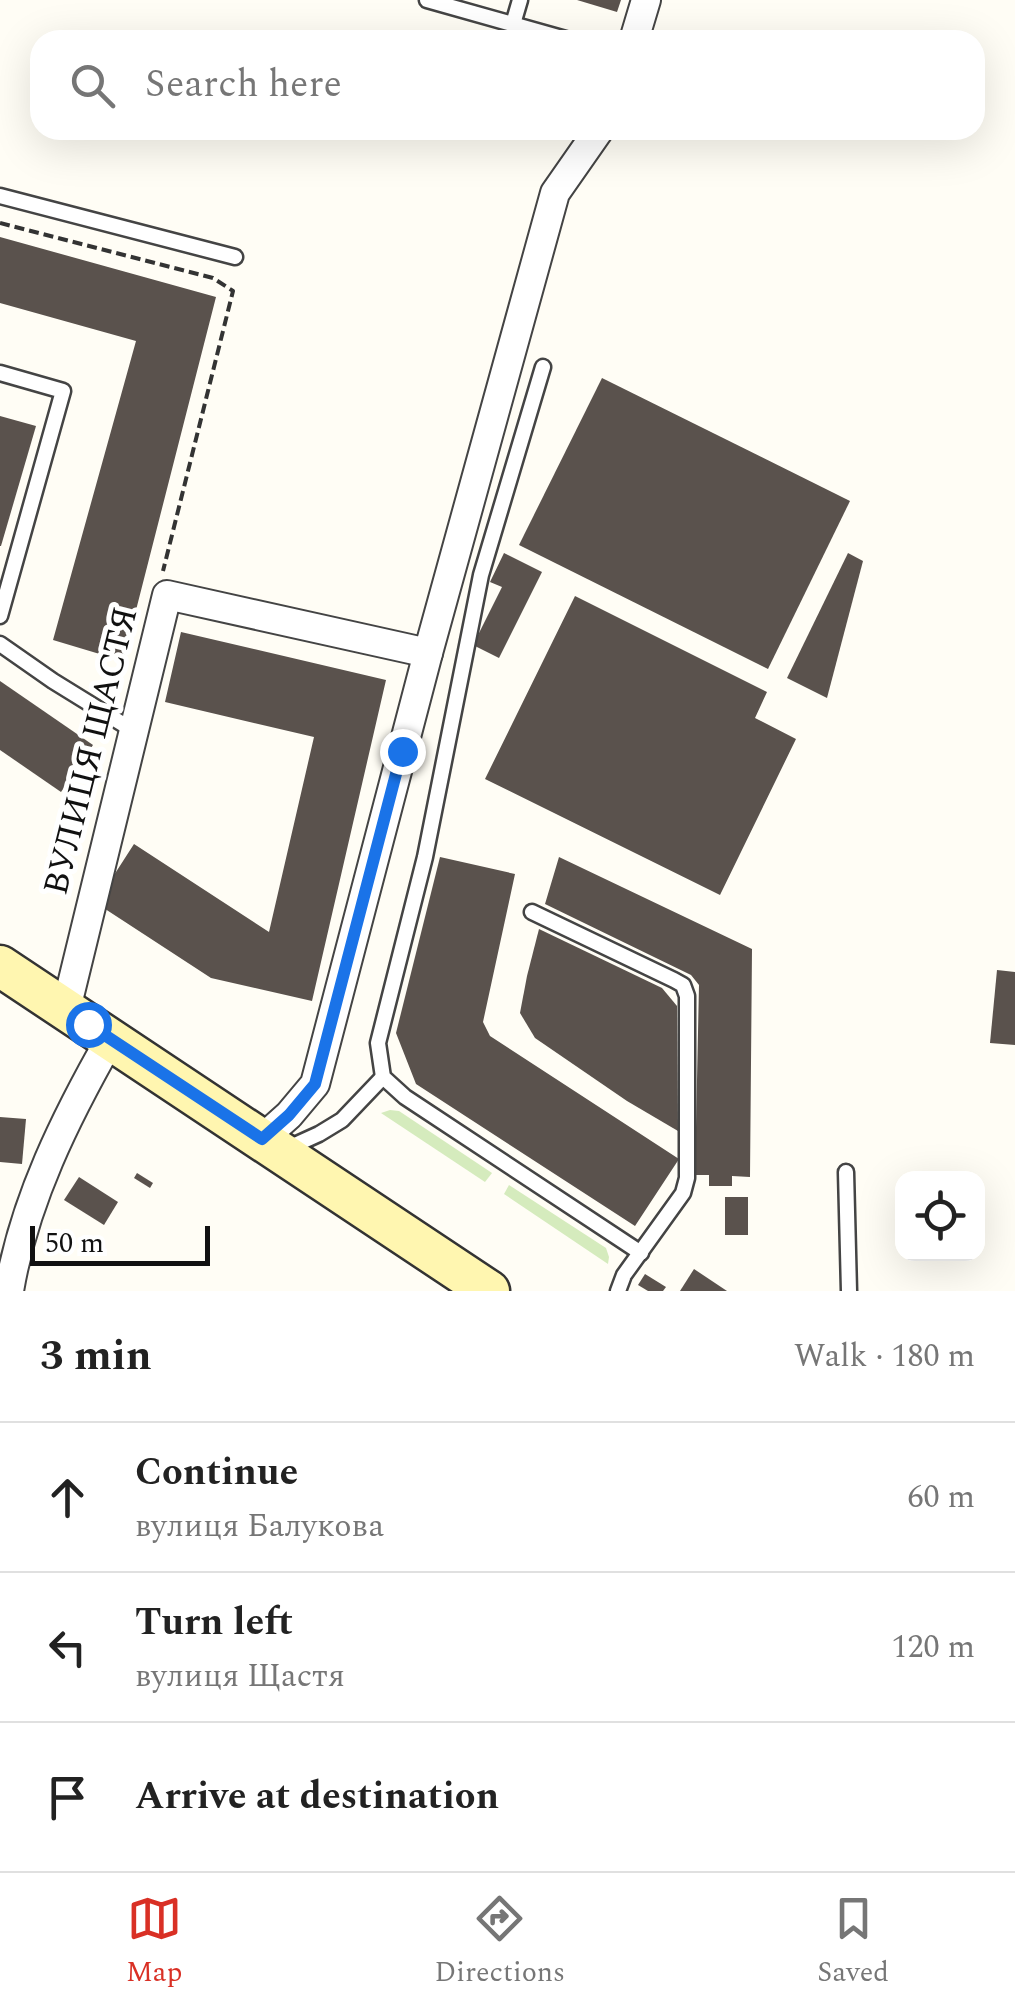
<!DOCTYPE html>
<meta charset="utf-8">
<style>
:root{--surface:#fff;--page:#f6f6f6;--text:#222;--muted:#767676;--line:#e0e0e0;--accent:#d93025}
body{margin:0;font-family:Spectral,serif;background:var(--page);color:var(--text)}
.controls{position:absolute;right:30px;bottom:30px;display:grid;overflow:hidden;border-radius:20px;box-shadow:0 10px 40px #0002}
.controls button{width:90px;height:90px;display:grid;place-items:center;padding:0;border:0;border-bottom:2px solid var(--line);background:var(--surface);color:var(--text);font:50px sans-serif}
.scale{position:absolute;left:30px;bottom:25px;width:180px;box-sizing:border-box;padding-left:10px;border:5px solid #111;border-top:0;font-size:28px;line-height:35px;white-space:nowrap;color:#111;-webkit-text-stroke:8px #fff;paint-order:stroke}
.stop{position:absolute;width:30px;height:30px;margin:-22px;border:8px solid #1a73e8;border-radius:50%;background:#fff}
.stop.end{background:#1a73e8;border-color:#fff;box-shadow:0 2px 10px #0008}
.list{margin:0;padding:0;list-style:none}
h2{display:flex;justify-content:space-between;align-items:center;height:130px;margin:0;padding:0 40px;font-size:42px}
h2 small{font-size:32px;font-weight:400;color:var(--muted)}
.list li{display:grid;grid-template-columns:65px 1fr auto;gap:30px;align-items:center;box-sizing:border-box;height:150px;padding:0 40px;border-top:2px solid var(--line)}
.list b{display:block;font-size:38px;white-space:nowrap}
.list p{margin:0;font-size:32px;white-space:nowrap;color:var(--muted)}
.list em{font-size:32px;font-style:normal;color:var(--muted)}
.icon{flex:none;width:55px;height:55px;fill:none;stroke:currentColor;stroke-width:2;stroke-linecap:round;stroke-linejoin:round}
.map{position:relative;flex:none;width:1015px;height:1291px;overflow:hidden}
.search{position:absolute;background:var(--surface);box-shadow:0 10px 40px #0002;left:30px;right:30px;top:30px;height:110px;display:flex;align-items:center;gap:25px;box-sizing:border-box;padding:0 35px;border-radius:30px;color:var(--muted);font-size:38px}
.sheet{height:580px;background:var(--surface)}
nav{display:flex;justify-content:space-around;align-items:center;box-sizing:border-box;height:140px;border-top:2px solid var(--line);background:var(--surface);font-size:28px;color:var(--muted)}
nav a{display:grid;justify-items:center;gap:5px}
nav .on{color:var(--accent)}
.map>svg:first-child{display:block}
</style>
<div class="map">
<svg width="1015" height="1291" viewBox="0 0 1015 1291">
<rect width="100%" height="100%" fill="#fffdf5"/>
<g fill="#d5ebbd">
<path d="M390,1110L399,1111L492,1173L485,1182L381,1113Z"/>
<path d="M509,1185L606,1248L609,1257L608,1264L504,1194Z"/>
</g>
<g fill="#5a524d">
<path d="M577,0H621L617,12Z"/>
<path d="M0,237L216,297L123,661L53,640L136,341L0,303Z"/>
<path d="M602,378L850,501L768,669L519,545Z"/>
<path d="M0,416L36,426L1,546H0Z"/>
<path d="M504,553L542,572L499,658L473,645L502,587L490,582Z"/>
<path d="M848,553L863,561L827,698L787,678Z"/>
<path d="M575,596L767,692L755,718L796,739L720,895L485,779Z"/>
<path d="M181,632L386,680L312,1001L211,978L96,903L134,844L269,932L314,737L165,702Z"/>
<path d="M0,681L93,745L61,792L0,750Z"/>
<path d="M440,857L515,874L483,1022L490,1036L679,1159L635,1226L416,1084L396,1033Z"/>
<path d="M559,857L752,949L750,1177L732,1176V1186H709V1175H695L699,985L691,975L545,904Z"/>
<path d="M539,929L662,988L677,1006L678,1131L627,1101L535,1038L520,1013L527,976Z"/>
<path d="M997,970L1015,972V1045L990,1043Z"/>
<path d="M0,1117L26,1119L22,1164L0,1162Z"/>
<path d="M137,1173L153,1183L150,1188L134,1178Z"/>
<path d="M79,1177L118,1202L104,1225L64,1200Z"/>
<rect x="725" y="1197" width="23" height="38"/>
<path d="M694,1269L727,1291H680Z"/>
<path d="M645,1274L666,1287L663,1291H648L638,1285Z"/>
</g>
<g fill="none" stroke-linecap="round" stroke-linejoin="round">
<defs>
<g id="service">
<path d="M427,0L569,40"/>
<path d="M513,24L520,0"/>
<path d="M0,196L235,257"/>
<path d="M543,367L481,575L425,857L378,1043L383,1077L405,1097L641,1253"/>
<path d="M0,373L63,391L0,616"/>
<path d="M0,644L53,681L134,731"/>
<path d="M532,912L674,980L683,985L687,996V1178L683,1193L624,1275L618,1291"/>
<path d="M286,1149L319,1134L342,1120L383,1077"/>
<path d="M846,1172L849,1291"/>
</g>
<g id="minor">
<path d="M634,40L646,0"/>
<path d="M66,1009L167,595L428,653"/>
<path d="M262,1139L289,1115L315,1084L428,653L555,193L599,130"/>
<path d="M9,1291C24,1201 66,1117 111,1038"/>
</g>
<path id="secondary" d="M0,966L489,1291"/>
</defs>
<use href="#service" stroke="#444" stroke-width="19"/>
<use href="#minor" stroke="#444" stroke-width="32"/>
<use href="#secondary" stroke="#333" stroke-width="45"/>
<path stroke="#333" stroke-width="4" stroke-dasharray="10 5" stroke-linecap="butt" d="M0,223L213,278L233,291L163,571"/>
<use href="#service" stroke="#fff" stroke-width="14"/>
<use href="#minor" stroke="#fff" stroke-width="28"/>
<use href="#secondary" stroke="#fff6b0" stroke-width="40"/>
</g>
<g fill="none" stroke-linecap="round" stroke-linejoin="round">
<path stroke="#1a73e8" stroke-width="12" d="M88,1024L262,1139L289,1115L315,1084L402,751"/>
</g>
<g text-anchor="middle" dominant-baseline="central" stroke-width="10" stroke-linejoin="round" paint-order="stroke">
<g font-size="35" fill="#111" stroke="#fff">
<text transform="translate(91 751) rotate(-76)">ВУЛИЦЯ ЩАСТЯ</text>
</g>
</g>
</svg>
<div class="controls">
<button><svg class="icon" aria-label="locate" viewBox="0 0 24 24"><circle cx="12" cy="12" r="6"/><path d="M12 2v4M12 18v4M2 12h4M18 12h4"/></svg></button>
</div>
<div class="scale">50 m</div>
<div class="stop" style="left:88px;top:1024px"></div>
<div class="stop end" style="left:402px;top:751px"></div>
<div class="search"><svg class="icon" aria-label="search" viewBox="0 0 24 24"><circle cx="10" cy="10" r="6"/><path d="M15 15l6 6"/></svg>Search here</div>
</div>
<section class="sheet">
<h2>3 min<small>Walk · 180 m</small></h2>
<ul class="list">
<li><svg class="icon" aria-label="ahead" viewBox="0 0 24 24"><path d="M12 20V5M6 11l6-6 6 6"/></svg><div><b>Continue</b><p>вулиця Балукова</p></div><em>60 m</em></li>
<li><svg class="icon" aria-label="left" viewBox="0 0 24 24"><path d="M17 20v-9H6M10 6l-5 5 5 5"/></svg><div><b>Turn left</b><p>вулиця Щастя</p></div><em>120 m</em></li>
<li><svg class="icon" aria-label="arrive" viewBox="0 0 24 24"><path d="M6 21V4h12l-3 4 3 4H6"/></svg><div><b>Arrive at destination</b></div></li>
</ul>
</section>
<nav>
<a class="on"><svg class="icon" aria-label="map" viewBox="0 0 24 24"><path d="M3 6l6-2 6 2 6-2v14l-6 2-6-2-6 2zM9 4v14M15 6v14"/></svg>Map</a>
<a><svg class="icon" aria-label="directions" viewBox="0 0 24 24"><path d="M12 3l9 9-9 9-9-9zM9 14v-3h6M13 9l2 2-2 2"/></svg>Directions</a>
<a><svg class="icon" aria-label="saved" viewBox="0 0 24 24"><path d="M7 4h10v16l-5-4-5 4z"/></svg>Saved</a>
</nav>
